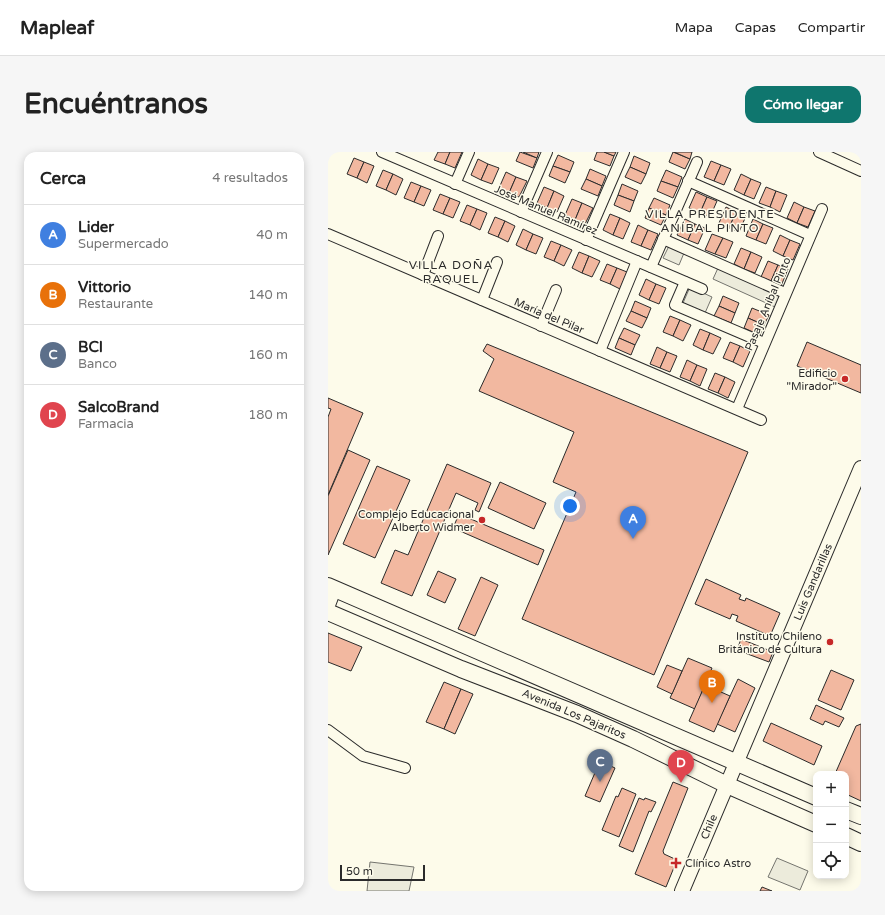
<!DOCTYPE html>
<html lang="es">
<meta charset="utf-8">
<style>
:root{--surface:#fff;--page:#f6f6f6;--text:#222;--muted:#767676;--line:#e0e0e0;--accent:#0f766e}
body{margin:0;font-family:"Varela Round",sans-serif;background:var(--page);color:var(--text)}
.controls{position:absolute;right:12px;bottom:12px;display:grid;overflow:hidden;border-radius:8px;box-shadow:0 2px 10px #0003}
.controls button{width:36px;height:36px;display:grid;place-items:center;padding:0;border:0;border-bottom:1px solid var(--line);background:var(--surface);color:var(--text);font:20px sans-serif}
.scale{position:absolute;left:12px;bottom:10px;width:85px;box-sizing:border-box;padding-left:4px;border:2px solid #2b2b2b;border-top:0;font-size:11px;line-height:14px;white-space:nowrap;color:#2b2b2b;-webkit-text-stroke:3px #fdfbea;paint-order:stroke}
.you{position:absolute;left:242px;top:354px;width:14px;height:14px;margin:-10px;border:3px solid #fff;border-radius:50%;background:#1a73e8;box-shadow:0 0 0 6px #1a73e833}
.badge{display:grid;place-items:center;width:26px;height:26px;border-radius:50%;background:var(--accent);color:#fff;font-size:13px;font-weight:700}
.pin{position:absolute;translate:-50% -33px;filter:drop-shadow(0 1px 2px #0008)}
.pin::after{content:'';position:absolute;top:21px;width:14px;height:12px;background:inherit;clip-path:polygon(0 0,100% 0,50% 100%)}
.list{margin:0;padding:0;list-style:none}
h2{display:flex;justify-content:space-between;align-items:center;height:52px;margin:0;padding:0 16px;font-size:17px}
h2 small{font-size:13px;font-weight:400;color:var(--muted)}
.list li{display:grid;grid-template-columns:26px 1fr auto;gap:12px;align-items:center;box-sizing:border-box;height:60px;padding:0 16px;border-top:1px solid var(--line)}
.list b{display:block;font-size:15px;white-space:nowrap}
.list p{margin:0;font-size:13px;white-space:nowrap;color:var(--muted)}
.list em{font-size:13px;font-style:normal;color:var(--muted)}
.icon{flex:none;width:22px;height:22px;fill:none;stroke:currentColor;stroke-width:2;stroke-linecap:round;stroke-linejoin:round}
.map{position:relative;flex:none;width:533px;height:739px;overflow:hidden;border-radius:12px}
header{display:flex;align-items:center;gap:24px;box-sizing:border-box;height:56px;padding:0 20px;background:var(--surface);border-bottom:1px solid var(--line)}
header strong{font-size:19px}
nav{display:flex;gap:22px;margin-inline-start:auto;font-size:14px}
.intro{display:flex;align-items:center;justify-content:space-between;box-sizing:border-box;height:96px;padding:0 24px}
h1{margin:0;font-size:28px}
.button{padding:10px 18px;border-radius:12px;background:var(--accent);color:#fff;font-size:14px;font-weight:700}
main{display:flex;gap:24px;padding:0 24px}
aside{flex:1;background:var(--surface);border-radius:12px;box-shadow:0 2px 10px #0003}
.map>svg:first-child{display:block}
</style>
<header>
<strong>Mapleaf</strong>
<nav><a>Mapa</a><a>Capas</a><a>Compartir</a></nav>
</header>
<div class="intro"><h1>Encuéntranos</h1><a class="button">Cómo llegar</a></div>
<main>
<aside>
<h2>Cerca<small>4 resultados</small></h2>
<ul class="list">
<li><span class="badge" style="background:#3f7fe0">A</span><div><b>Lider</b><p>Supermercado</p></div><em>40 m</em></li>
<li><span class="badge" style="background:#e8710a">B</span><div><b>Vittorio</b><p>Restaurante</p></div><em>140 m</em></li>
<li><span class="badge" style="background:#5c6f8a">C</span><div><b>BCI</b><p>Banco</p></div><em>160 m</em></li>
<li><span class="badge" style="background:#e0444e">D</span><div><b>SalcoBrand</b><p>Farmacia</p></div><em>180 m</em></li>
</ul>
</aside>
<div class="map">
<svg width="533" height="739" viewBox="0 0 533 739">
<rect width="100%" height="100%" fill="#fdfbea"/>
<g fill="#ecebdb" stroke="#74746e">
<path d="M341,94L356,101L351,113L335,106Z"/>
<path d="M390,116L452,144L447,155L385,127Z"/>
<path d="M362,135L384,145L377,161L355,151Z"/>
<path d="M449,706L480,719L472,738L440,725Z"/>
<path d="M42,710L86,715L81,739H39Z"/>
</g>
<g fill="#f2b8a0" stroke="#2b2b2b">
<path d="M110,0H122L117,12L106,8Z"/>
<path d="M122,0H134L127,16L117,12Z"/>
<path d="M192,0L209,6L205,16L188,9Z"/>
<path d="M195,0H211L209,6Z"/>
<path d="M269,0H276L286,4L282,14L266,8Z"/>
<path d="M276,0H288L286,4Z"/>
<path d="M345,0L362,7L357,17L341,10Z"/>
<path d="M346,0H364L362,7Z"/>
<path d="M230,3L246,10L242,20L225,14Z"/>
<path d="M306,4L322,11L318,22L302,15Z"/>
<path d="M26,6L36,10L29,26L19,22Z"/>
<path d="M150,7L160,12L153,28L143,23Z"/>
<path d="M383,9L393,13L386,29L376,25Z"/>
<path d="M36,10L46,14L39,31L29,26Z"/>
<path d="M160,12L171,16L164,32L153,28Z"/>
<path d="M393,13L403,17L396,33L386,29Z"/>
<path d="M225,14L242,20L237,31L221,24Z"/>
<path d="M302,15L318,22L313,32L297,25Z"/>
<path d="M262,17L278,24L274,34L258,27Z"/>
<path d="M55,18L65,22L58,38L48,34Z"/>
<path d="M338,18L354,25L350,35L333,29Z"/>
<path d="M178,20L188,25L181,41L171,36Z"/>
<path d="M65,22L75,27L68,43L58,38Z"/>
<path d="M413,22L423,27L416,43L406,38Z"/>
<path d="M188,25L199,29L191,45L181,41Z"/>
<path d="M258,27L274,34L270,44L253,37Z"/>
<path d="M423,27L433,31L426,47L416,43Z"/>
<path d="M333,29L350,35L345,46L329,39Z"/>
<path d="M83,30L93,34L86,50L76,46Z"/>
<path d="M294,32L310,39L306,49L290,43Z"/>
<path d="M93,34L103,38L96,54L86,50Z"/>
<path d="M216,35L226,39L219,56L209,51Z"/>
<path d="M438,35L448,39L442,55L431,51Z"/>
<path d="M226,39L236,44L229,60L219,56Z"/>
<path d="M448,39L459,43L452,60L442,55Z"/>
<path d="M368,40L379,45L372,61L361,56Z"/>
<path d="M112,42L122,46L115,62L105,58Z"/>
<path d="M290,43L306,49L302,60L286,53Z"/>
<path d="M379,45L389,49L382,65L372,61Z"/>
<path d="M122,46L132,50L125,66L115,62Z"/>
<path d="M326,46L342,53L338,63L321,56Z"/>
<path d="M244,47L254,51L247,68L237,63Z"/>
<path d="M466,50L476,55L469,71L459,66Z"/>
<path d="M254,51L265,56L257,72L247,68Z"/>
<path d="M139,53L149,57L142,73L132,69Z"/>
<path d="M398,55L408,60L401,76L391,71Z"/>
<path d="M476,55L487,59L480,75L469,71Z"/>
<path d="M321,56L338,63L333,73L317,66Z"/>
<path d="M149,57L159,61L152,78L142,73Z"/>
<path d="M408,60L418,64L411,80L401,76Z"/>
<path d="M282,62L292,66L285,83L275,78Z"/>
<path d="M167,65L177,69L170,85L160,81Z"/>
<path d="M292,66L302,71L295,87L285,83Z"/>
<path d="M357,67L367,72L360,88L349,83Z"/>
<path d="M425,67L435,72L428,88L418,84Z"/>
<path d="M177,69L187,74L180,90L170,85Z"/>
<path d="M367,72L377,76L370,92L360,88Z"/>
<path d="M435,72L445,76L438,92L428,88Z"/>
<path d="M310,73L320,78L313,94L303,90Z"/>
<path d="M195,77L205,82L198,98L188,93Z"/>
<path d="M320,78L330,82L323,98L313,94Z"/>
<path d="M205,82L215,86L208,102L198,98Z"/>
<path d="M384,82L395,86L387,102L377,98Z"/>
<path d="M452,83L462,88L455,104L445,99Z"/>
<path d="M395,86L405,90L398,106L387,102Z"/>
<path d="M462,88L472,92L465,108L455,104Z"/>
<path d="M223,89L233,93L226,109L216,105Z"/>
<path d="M233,93L244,98L236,114L226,109Z"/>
<path d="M413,96L423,100L416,117L406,112Z"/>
<path d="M251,100L261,104L254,121L244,116Z"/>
<path d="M423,100L434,105L427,121L416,117Z"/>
<path d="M261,104L272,109L264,125L254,121Z"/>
<path d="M440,109L450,113L443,129L433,125Z"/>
<path d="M279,112L289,116L282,132L272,128Z"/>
<path d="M450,113L460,117L453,134L443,129Z"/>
<path d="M289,116L299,120L292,137L282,132Z"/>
<path d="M318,127L328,132L321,148L311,143Z"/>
<path d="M328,132L338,136L331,152L321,148Z"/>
<path d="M395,144L411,151L407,161L391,154Z"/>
<path d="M307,149L323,156L319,166L303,159Z"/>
<path d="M391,154L407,161L403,171L386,164Z"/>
<path d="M424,156L441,163L436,173L420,166Z"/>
<path d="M303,159L319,166L314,176L298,169Z"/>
<path d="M342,164L352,168L345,184L335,180Z"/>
<path d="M420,166L436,173L432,183L416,176Z"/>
<path d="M352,168L363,173L355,189L345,184Z"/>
<path d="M296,176L312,183L307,193L291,186Z"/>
<path d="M372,177L382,181L375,198L365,193Z"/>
<path d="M382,181L393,186L385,202L375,198Z"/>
<path d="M291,186L307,193L303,203L287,196Z"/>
<path d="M402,190L412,194L405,210L395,206Z"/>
<path d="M479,190L533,213V241L469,214Z"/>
<path d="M159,192L420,300L326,523L194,467L248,340L225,330L246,280L151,239L166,207L155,199Z"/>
<path d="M412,194L422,199L415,215L405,210Z"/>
<path d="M329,195L339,200L332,216L322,212Z"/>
<path d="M339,200L349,204L342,220L332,216Z"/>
<path d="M359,208L369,213L362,229L352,225Z"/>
<path d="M369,213L379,217L372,234L362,229Z"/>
<path d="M387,221L397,225L390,241L380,237Z"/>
<path d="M397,225L407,230L400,246L390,241Z"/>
<path d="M0,246L35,261L0,343V265L3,257L0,256Z"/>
<path d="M20,298L42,308L0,403V344Z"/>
<path d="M119,312L163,331L151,360L147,358L150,351L128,341L84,444L53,431L67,398L80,403Z"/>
<path d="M49,314L82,328L47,406L15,392Z"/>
<path d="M172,330L218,351L206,377L160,356Z"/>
<path d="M131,362L216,398L210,413L125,376Z"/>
<path d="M110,419L128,427L117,451L99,443Z"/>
<path d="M153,425L170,433L147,484L130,477Z"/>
<path d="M378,427L413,443L411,447L417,449L418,446L452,461L442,484L408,469L410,464L404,462L402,467L367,452Z"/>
<path d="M0,481L34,495L23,519L0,510Z"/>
<path d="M413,487L445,500L441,510L409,498Z"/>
<path d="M360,506L384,516L367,557L342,546Z"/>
<path d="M339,513L354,519L344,542L329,535Z"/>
<path d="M503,518L526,528L513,558L490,548Z"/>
<path d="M410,527L427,536L407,580L389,572Z"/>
<path d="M116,530L133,537L116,577L98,570Z"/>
<path d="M377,533L402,544L386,580L361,569Z"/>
<path d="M133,537L145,542L127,582L116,577Z"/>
<path d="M488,553L516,566L511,575L497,569L495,573L482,567Z"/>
<path d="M443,571L494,594L486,613L435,589Z"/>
<path d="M533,572V649L518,642V622H507L528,574Z"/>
<path d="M272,609L287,616L272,650L257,644Z"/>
<path d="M345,630L360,636L335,699L336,702L349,708L338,735L307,722Z"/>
<path d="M294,636L308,642L291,685L274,678L288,644L290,645Z"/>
<path d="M311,646L316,648L317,646L328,650L323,660L321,659L305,700L291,694Z"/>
<path d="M434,735L444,739H432Z"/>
</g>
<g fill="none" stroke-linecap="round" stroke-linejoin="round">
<defs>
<g id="street">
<path d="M54,0L374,137"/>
<path d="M491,0L533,19"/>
<path d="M360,29L482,83"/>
<path d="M127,32L141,0"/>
<path d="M193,60L219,0"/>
<path d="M0,82L433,268"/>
<path d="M335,87L457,141"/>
<path d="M258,88L296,0"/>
<path d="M323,115L369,10"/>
<path d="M95,123L110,84"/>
<path d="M357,130L347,153L436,191"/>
<path d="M154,148L169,110"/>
<path d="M213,174L228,138"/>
<path d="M272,199L309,109"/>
<path d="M409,257L494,57"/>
<path d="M0,578L35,604L77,616"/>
</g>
<g id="secondary">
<path d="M0,453L6,437"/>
<path d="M354,739L533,316"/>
</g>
<g id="primary">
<path d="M0,434L488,645"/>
<path d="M0,460L133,517L249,562L305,587L399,633L488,672"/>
<path d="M518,658L533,664"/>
<path d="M518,684L533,691"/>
</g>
</defs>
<use href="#street" stroke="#2b2b2b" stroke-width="12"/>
<use href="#secondary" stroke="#2b2b2b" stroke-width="16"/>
<use href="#primary" stroke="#2b2b2b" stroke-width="18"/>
<use href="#street" stroke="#fdfbea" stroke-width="10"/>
<use href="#secondary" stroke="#fdfbea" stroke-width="14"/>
<use href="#primary" stroke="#fdfbea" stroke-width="16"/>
</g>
<g fill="#c62828" stroke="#fdfbea" stroke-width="1.5">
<circle cx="517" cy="227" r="4"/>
<circle cx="154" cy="368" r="4"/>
<circle cx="502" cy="490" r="4"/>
<path d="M346 705h4v4h4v4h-4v4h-4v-4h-4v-4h4z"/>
</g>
<g text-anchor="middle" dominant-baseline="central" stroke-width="3" stroke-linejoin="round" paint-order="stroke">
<g font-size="11" fill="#2b2b2b" stroke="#fdfbea">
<text transform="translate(218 58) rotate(23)">José Manuel Ramírez</text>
<text transform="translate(440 152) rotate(-67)">Pasaje Aníbal Pinto</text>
<text transform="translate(221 164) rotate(23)">María del Pilar</text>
<text transform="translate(485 430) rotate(-67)">Luis Gandarillas</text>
<text transform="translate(246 562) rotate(23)">Avenida Los Pajaritos</text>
<text transform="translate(381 675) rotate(-67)">Chile</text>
</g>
<g font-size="11" fill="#2b2b2b" stroke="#fdfbea" text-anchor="end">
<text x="509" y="221">Edificio<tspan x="509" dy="13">"Mirador"</tspan></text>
<text x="146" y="362">Complejo Educacional<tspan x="146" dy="13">Alberto Widmer</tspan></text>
<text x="494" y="484">Instituto Chileno<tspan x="494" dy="13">Británico de Cultura</tspan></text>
<text x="357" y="711" text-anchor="start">Clínico Astro</text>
</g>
<g font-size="12" letter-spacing="1" fill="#2b2b2b" stroke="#fdfbea">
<text x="382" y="62">VILLA PRESIDENTE<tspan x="382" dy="14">ANÍBAL PINTO</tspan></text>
<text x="123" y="113">VILLA DOÑA<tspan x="123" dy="14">RAQUEL</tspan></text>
</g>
</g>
</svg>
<div class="controls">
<button>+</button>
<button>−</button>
<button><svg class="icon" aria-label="locate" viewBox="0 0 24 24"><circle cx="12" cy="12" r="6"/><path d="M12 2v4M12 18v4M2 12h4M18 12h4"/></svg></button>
</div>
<div class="scale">50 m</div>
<div class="you"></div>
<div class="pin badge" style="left:305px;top:387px;background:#3f7fe0">A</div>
<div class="pin badge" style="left:384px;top:551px;background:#e8710a">B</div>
<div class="pin badge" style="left:272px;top:630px;background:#5c6f8a">C</div>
<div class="pin badge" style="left:353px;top:631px;background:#e0444e">D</div>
</div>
</main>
